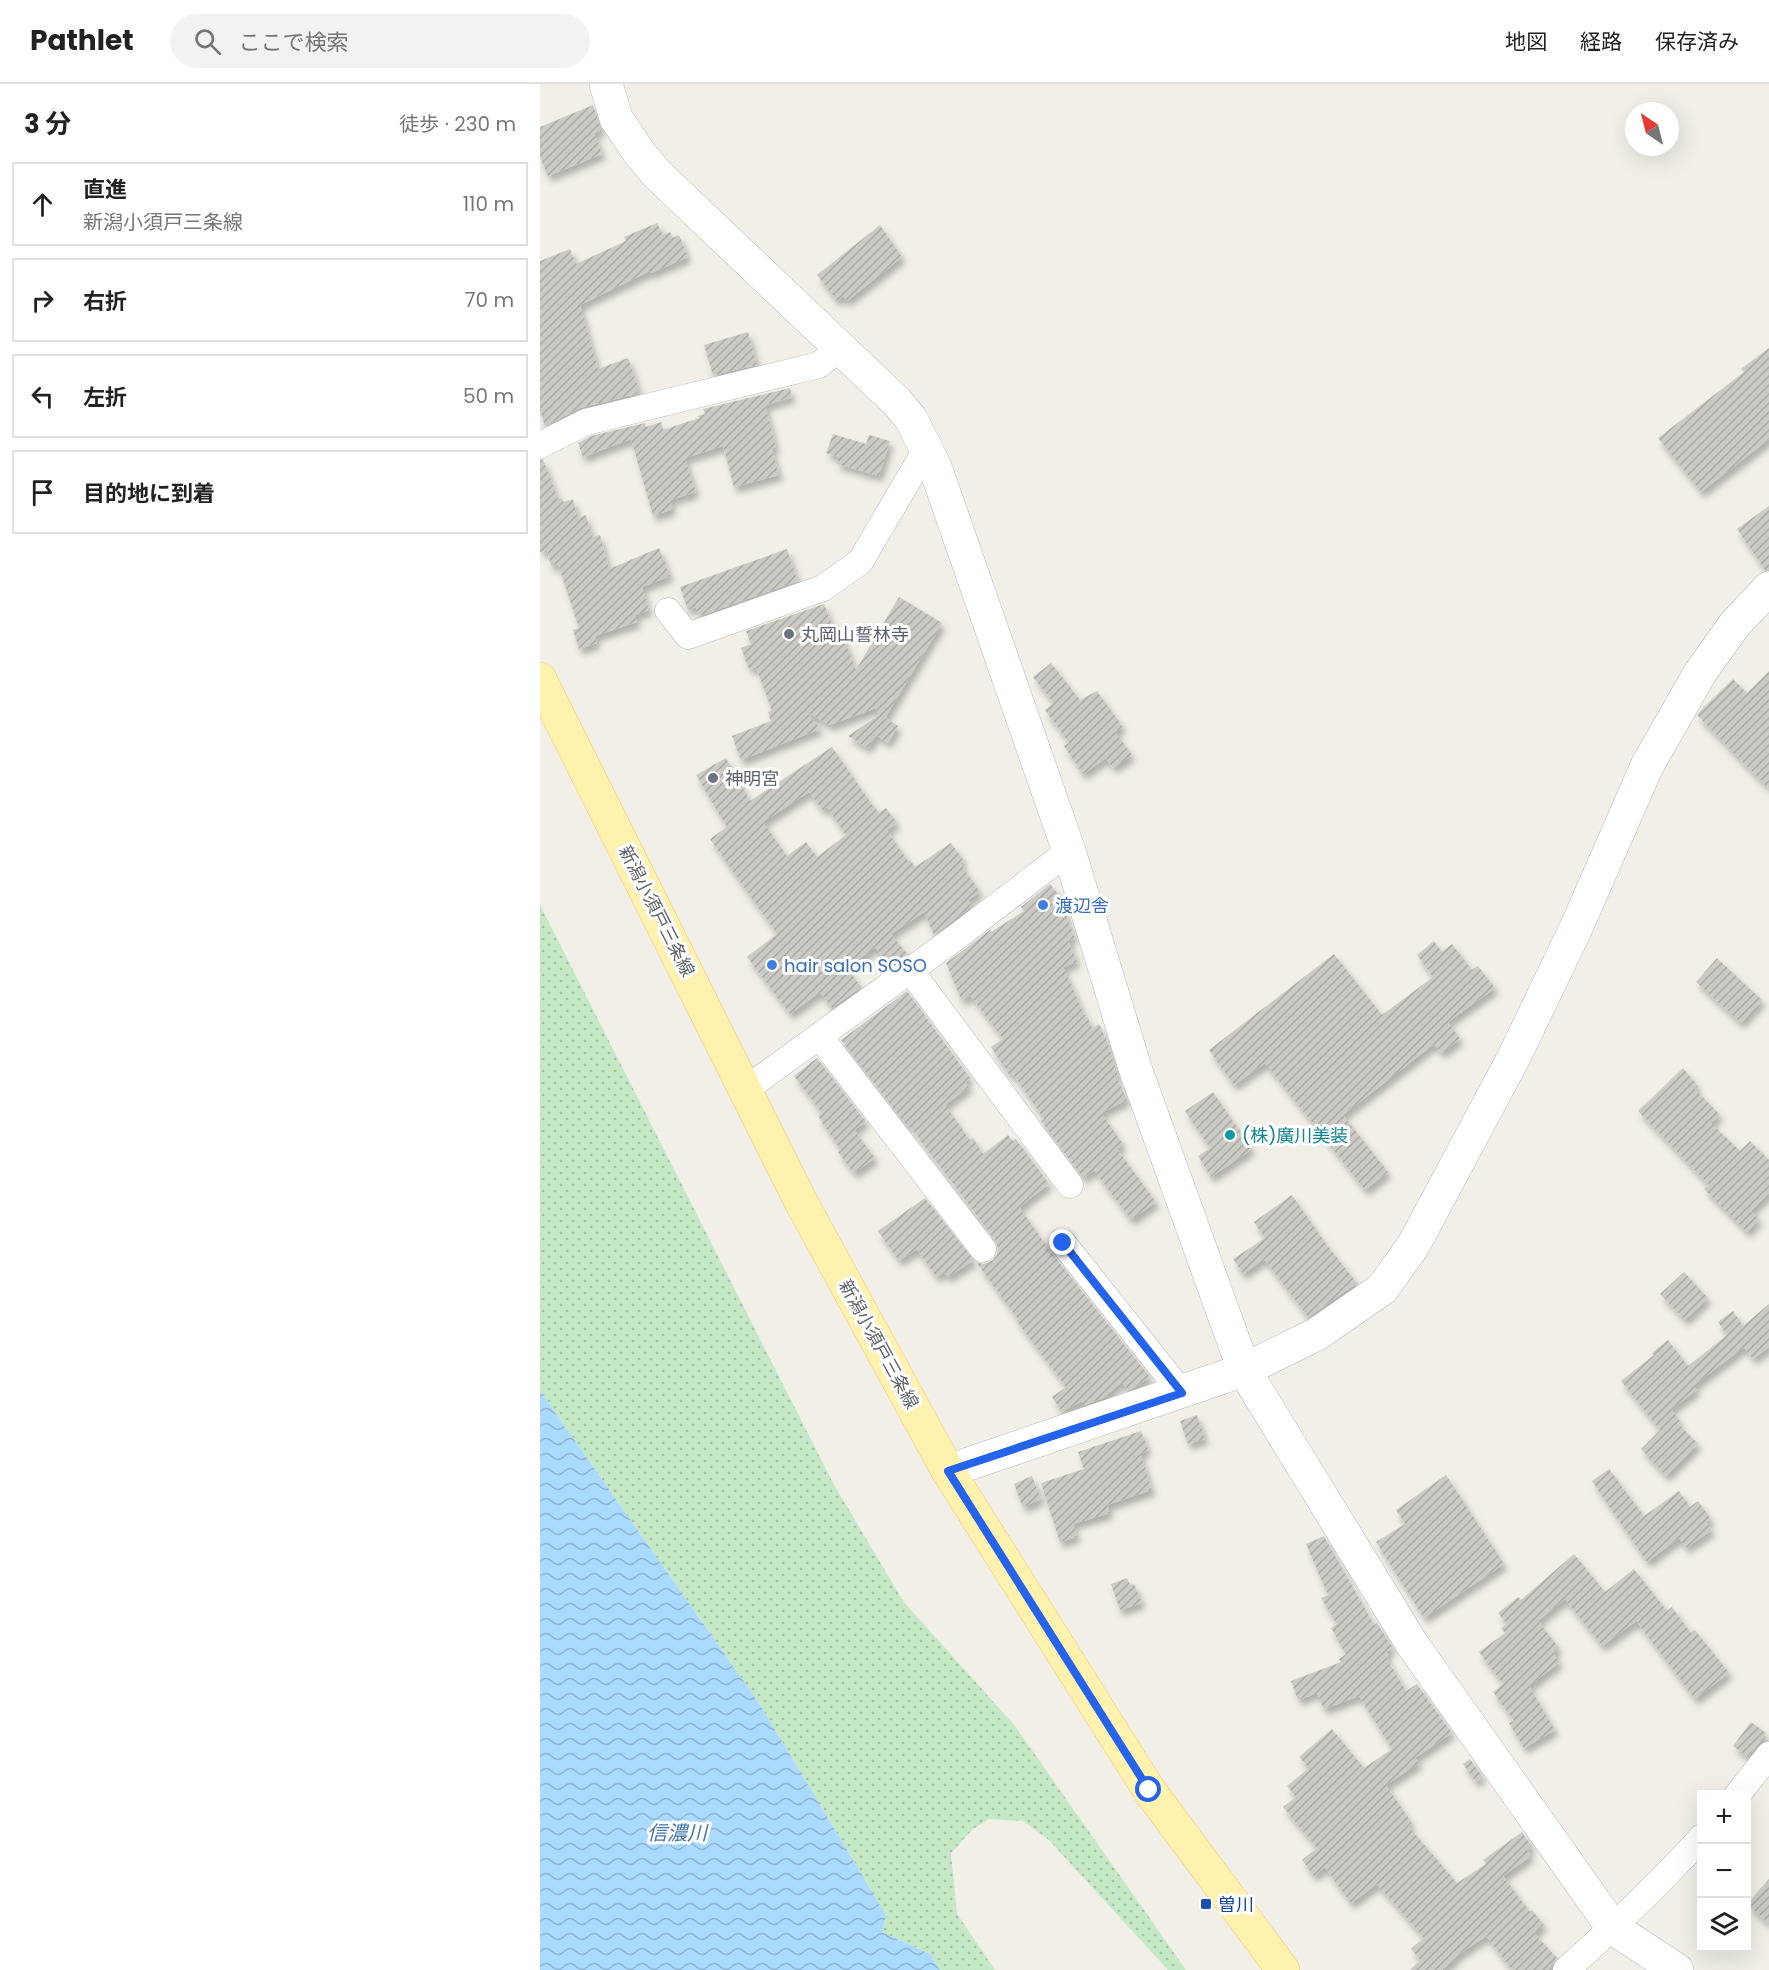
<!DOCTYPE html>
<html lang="ja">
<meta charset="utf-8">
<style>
:root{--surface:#fff;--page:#f2f2f2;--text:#222;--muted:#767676;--line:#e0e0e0}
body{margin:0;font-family:Poppins,"Noto Sans JP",sans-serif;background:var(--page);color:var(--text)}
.controls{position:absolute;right:18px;bottom:18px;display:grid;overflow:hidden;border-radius:0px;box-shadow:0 6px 24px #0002}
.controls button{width:54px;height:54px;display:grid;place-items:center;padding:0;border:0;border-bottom:2px solid var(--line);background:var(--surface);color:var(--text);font:30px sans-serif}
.compass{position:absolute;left:1085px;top:18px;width:54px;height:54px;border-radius:50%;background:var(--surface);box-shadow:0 6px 24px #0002;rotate:325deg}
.stop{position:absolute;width:18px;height:18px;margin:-14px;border:4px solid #2563eb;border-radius:50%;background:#fff}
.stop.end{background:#2563eb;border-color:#fff;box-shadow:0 2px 6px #0008}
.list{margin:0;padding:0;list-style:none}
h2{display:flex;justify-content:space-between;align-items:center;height:78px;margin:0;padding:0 24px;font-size:26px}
h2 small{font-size:20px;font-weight:400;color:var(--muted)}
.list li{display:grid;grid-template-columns:39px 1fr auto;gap:18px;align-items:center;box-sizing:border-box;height:84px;margin:0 12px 12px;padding:0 12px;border:2px solid var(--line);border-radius:0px}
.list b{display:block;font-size:22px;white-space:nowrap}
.list p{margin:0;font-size:20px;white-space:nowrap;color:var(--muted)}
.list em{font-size:20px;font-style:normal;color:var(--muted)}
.icon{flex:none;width:33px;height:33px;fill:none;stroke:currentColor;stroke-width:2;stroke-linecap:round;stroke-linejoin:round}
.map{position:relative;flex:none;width:1229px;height:1886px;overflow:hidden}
header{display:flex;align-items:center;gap:36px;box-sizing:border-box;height:84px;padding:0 30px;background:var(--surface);border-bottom:2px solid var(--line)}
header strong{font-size:28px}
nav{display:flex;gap:33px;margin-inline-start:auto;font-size:21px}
.search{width:420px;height:54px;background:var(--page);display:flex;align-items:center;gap:15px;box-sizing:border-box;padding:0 21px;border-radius:33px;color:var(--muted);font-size:22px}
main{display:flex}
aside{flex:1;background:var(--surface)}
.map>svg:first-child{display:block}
</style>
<header>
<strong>Pathlet</strong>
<div class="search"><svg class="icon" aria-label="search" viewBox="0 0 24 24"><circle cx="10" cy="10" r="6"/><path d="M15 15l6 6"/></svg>ここで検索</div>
<nav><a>地図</a><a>経路</a><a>保存済み</a></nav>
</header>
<main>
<aside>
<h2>3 分<small>徒歩 · 230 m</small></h2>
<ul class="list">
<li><svg class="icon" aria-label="ahead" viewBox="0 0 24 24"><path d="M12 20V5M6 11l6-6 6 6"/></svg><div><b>直進</b><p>新潟小須戸三条線</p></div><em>110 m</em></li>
<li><svg class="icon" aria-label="right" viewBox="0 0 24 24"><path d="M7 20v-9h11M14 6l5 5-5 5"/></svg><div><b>右折</b></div><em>70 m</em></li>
<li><svg class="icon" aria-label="left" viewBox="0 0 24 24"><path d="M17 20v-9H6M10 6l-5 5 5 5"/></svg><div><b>左折</b></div><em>50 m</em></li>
<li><svg class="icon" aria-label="arrive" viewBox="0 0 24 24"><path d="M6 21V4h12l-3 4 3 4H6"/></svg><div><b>目的地に到着</b></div></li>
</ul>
</aside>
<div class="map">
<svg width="1229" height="1886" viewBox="0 0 1229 1886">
<defs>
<pattern id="grass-dots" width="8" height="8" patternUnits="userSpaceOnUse" patternTransform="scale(1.5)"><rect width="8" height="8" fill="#c5e8c5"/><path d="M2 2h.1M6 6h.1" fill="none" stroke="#a3c0a4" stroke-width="1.8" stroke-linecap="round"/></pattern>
<pattern id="water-waves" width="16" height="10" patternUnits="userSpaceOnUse" patternTransform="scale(1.5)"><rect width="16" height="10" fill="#aadaff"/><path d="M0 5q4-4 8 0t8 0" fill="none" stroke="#8eb4d2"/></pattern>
<pattern id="building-hatch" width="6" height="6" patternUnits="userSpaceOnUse" patternTransform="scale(1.5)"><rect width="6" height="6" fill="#cccac5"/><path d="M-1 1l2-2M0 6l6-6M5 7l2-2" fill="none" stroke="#a9a8a4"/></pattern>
<filter id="shadow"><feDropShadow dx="3.5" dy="6" stdDeviation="3" flood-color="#0004"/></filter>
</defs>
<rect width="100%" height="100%" fill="#f1efe8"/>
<path fill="url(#grass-dots)" d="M0,821L293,1399L363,1517L475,1642L646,1886H628L509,1756L483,1737L449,1735L433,1745L411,1769L417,1830L455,1886H400L390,1870L342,1848L346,1831L219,1619L0,1307Z"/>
<path fill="url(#water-waves)" d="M0,1307L219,1619L346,1831L342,1848L390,1870L400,1886H0Z"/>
<g fill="url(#building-hatch)" fill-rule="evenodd" filter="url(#shadow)">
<path d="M53,21L62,46L54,49L62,70L8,92L0,73V43Z"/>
<path d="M117,139L123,151L130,148L133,154L139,151L148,173L111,189L110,187L40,221L58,285L88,274L99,306L95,308L96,310L40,324L5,342L0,327V177L30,165L36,180L86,157L84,153Z"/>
<path d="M340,141L362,173L307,217L303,212L297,217L277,191Z"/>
<path d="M208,248L217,281L173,291L164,261Z"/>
<path d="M1229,264V355L1161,408L1118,354L1204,288L1201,285Z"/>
<path d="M250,304L252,313L225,321L236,363L232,364L239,391L194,403L183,362L145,374L156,408L130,416L133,425L113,432L91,355L43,373L38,359L51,352L105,339L106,343L121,338L123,346L159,334L158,332L165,330L163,325Z"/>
<path d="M293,350L326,360L329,351L350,357L339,392L297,380L299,373L286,369Z"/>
<path d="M3,375L18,415L22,414L23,418L33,415L38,434L46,431L52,453L60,451L69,485L119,464L130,492L102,503L109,526L95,531L97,538L55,552L57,559L39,565L33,546L39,544L18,480L11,482L7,466L0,468V376Z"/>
<path d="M1229,422V486H1225L1197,445Z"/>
<path d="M247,465L258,497L159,532L156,523L148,526L140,503Z"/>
<path d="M359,513L402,539L345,634L358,642L348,659L336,651L328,664L308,652L339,631L336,624L290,641L268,629L280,645L201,676L192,652L231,637L228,628L232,627L216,583L209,585L201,564L211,560L206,547L284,520L293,543L298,540L316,586Z"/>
<path d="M511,579L540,616L557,607L583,643L575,648L592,671L573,684L566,674L543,690L524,662L529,659L505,626L514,619L493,593Z"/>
<path d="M1229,587V705L1157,631L1161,626L1193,595L1207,609Z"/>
<path d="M292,663L333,722H334L339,729L346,724L357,739L347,746L368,777L370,776L375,783L411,759L424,777L420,779L440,808L428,816L432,822L394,851L384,828L351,850L367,870L350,883L335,863L307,884L321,903L292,924L280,908L250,930L207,873L237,850L170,755L187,743L156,691L186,674L210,717ZM269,708L282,726L287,723L306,751L277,773L266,758L247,772L223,738Z"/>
<path d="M510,800L526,820L523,823L535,854L528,856L537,878L523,883L546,934H548L552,944L559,940L567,957L578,991L576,992L587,1016L561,1029L583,1060L577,1065L616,1118L591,1136L554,1086L543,1094L501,1037L504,1035L473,990L470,992L451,963L463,955L430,911L422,917L406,879L450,846L451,848L484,827L481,823Z"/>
<path d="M894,857L902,868L912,860L932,886L938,882L955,904L908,938L920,955L901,969L894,960L803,1031L848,1088L825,1106L725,979L694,1001L669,966L794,870L842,931L893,893L877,871Z"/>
<path d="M1177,874L1222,916L1201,939L1156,898Z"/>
<path d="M367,907L430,994L425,998L429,1003L405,1021L430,1056L433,1054L443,1070L468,1051L473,1057L476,1055L509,1100L479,1123L511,1168L610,1293L595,1303L588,1306L582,1298L563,1314L545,1321L542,1317L522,1328L512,1313L526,1303L476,1236L478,1235L436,1178L444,1180L453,1176L457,1170L458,1164L455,1156L369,1041L367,1042L301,956Z"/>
<path d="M277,974L326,1038L314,1046L335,1074L314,1089L298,1068L301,1066L278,1032L282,1029L254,992Z"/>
<path d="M1143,984L1158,1002L1155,1005L1180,1031L1171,1039L1200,1067L1210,1057L1229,1076V1109L1211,1127L1219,1135L1207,1148L1164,1105L1169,1101L1098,1027Z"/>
<path d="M673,1008L712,1065L671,1093L658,1072L670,1064L645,1027Z"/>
<path d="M752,1111L786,1160L817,1199L768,1233L724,1175L703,1190L693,1175L725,1154L714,1138Z"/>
<path d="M385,1114L434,1176L408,1193L404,1188L396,1193L377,1165L359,1177L338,1147Z"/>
<path d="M1144,1188L1168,1214L1145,1236L1120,1210Z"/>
<path d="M1229,1220V1263L1213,1275L1204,1263L1153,1302L1157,1306L1131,1325L1140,1337L1138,1339L1158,1360L1126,1392L1101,1365L1120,1346L1081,1297L1114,1271L1112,1269L1128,1256L1148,1282L1187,1251L1178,1238L1193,1227L1203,1242Z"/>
<path d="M657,1331L665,1355L648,1360L640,1337Z"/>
<path d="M601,1347L608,1366L600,1369L612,1406L567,1421L570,1429L533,1440L537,1453L520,1458L501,1399L544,1385L538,1368Z"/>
<path d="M1069,1385L1104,1432L1139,1407L1150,1423L1158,1417L1171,1435L1166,1438L1172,1446L1146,1464L1139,1454L1107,1478L1052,1397Z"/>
<path d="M906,1391L964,1480L884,1534L836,1458L865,1440L856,1426Z"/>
<path d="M492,1392L501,1415L483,1423L474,1400Z"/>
<path d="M784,1452L834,1541L837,1539L853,1564L846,1568L849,1571L846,1573L866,1607L877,1600L912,1649L875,1674L879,1679L846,1701L872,1739L868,1742L917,1799L946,1780L943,1776L982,1748L992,1762L987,1766L991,1772L963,1792L990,1828L992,1826L1004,1841L994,1849L1017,1874L1008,1886H972L946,1852L915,1873L916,1874L902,1886H870L880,1876L871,1865L884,1854L837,1800L811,1819L785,1783L774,1792L762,1776L777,1764L743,1723L756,1713L747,1702L769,1684L759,1673L792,1645L824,1684L852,1665L819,1612L784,1625L777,1609L758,1616L751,1597L801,1578L799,1575L806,1570L791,1544L797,1540L781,1514L788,1511L766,1460Z"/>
<path d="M1034,1470L1065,1508L1094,1485L1127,1527L1132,1523L1151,1549L1155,1546L1189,1589L1155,1615L1097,1538H1095L1062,1562L1025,1515L998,1537L1019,1564L1013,1569L1020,1578L989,1602L1015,1646L984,1664L969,1639L974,1637L953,1608L963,1600L939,1568L965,1549L961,1544L967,1540L958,1529L978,1513L981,1516Z"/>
<path d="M587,1494L590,1501L594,1500L602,1519L580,1526L571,1500Z"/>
<path d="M1211,1638L1226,1649L1208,1673L1193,1662Z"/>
<path d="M930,1675L943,1693L936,1698L923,1680Z"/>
<path d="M1229,1795V1840L1207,1820Z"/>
</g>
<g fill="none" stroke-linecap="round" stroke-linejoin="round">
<defs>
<g id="minor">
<path d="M0,361L46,338L279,281L301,263"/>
<path d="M128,527L148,552L283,504L320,478L387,364"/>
<path d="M370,886L530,1101"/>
<path d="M279,952L443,1165"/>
<path d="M206,1005L415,854L529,767"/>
<path d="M523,1159L642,1309"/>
<path d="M1198,1710L1229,1671"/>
<path d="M1026,1886C1074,1843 1119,1800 1162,1753"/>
</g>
<g id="tertiary">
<path d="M66,0L76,34L100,70L118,91L356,317L371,335L395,383L529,767L595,984L704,1286L872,1560L1073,1844L1137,1886"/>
<path d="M408,1387L704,1286L777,1250L842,1205L873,1162L974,973L1036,844L1107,682L1160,589L1195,540L1229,504"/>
</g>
<path id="primary" d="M0,595L260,1116L408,1387L609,1706L743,1886"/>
</defs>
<use href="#minor" stroke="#b5b8bc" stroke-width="27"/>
<use href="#tertiary" stroke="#b5b8bc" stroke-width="34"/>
<use href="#primary" stroke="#f2c960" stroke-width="34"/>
<use href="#minor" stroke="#fff" stroke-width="26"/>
<use href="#tertiary" stroke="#fff" stroke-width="33"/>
<use href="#primary" stroke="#fff2af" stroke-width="33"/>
</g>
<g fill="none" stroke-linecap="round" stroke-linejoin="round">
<path stroke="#2563eb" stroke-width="8" d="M523,1159L642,1309L408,1387L609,1706"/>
</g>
<g fill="#6b7280" stroke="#fff" stroke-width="2">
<circle cx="249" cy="550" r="6"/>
<circle cx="173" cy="694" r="6"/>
</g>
<g fill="#3f7fe0" stroke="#fff" stroke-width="2">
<circle cx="503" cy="821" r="6"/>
<circle cx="232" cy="881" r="6"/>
</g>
<circle fill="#0f9aa8" stroke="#fff" stroke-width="2" cx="690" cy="1051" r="6"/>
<rect fill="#1a4fb4" stroke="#fff" stroke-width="2" x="660" y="1814" width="12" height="12" rx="3"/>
<g text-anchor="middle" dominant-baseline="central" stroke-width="6" stroke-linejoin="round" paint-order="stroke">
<g font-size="18" fill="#5b616d" stroke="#fff" text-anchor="start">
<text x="261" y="550">丸岡山誓林寺</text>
<text x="185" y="694">神明宮</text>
</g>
<g font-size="18" fill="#366cbe" stroke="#fff" text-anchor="start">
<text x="515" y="821">渡辺舎</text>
<text x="244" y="881">hair salon SOSO</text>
</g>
<g font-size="18" fill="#5f6368" stroke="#fff">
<text transform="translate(117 827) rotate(63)">新潟小須戸三条線</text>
<text transform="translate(339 1260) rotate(61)">新潟小須戸三条線</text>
</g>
<g font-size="18" fill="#0d838f" stroke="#fff" text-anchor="start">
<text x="702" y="1051">(株)廣川美装</text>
</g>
<g font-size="18" fill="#164399" stroke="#fff" text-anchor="start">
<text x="678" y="1820">曽川</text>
</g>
<g font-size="20" font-style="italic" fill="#4174aa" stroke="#fff">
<text x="137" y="1749">信濃川</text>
</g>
</g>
</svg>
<div class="controls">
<button>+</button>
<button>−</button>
<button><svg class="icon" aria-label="layers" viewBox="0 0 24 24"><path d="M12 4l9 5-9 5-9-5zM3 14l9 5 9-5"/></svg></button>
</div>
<svg class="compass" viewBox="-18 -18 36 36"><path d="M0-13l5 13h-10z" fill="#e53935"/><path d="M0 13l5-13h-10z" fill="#767676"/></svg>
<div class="stop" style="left:609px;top:1706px"></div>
<div class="stop end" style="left:523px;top:1159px"></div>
</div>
</main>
